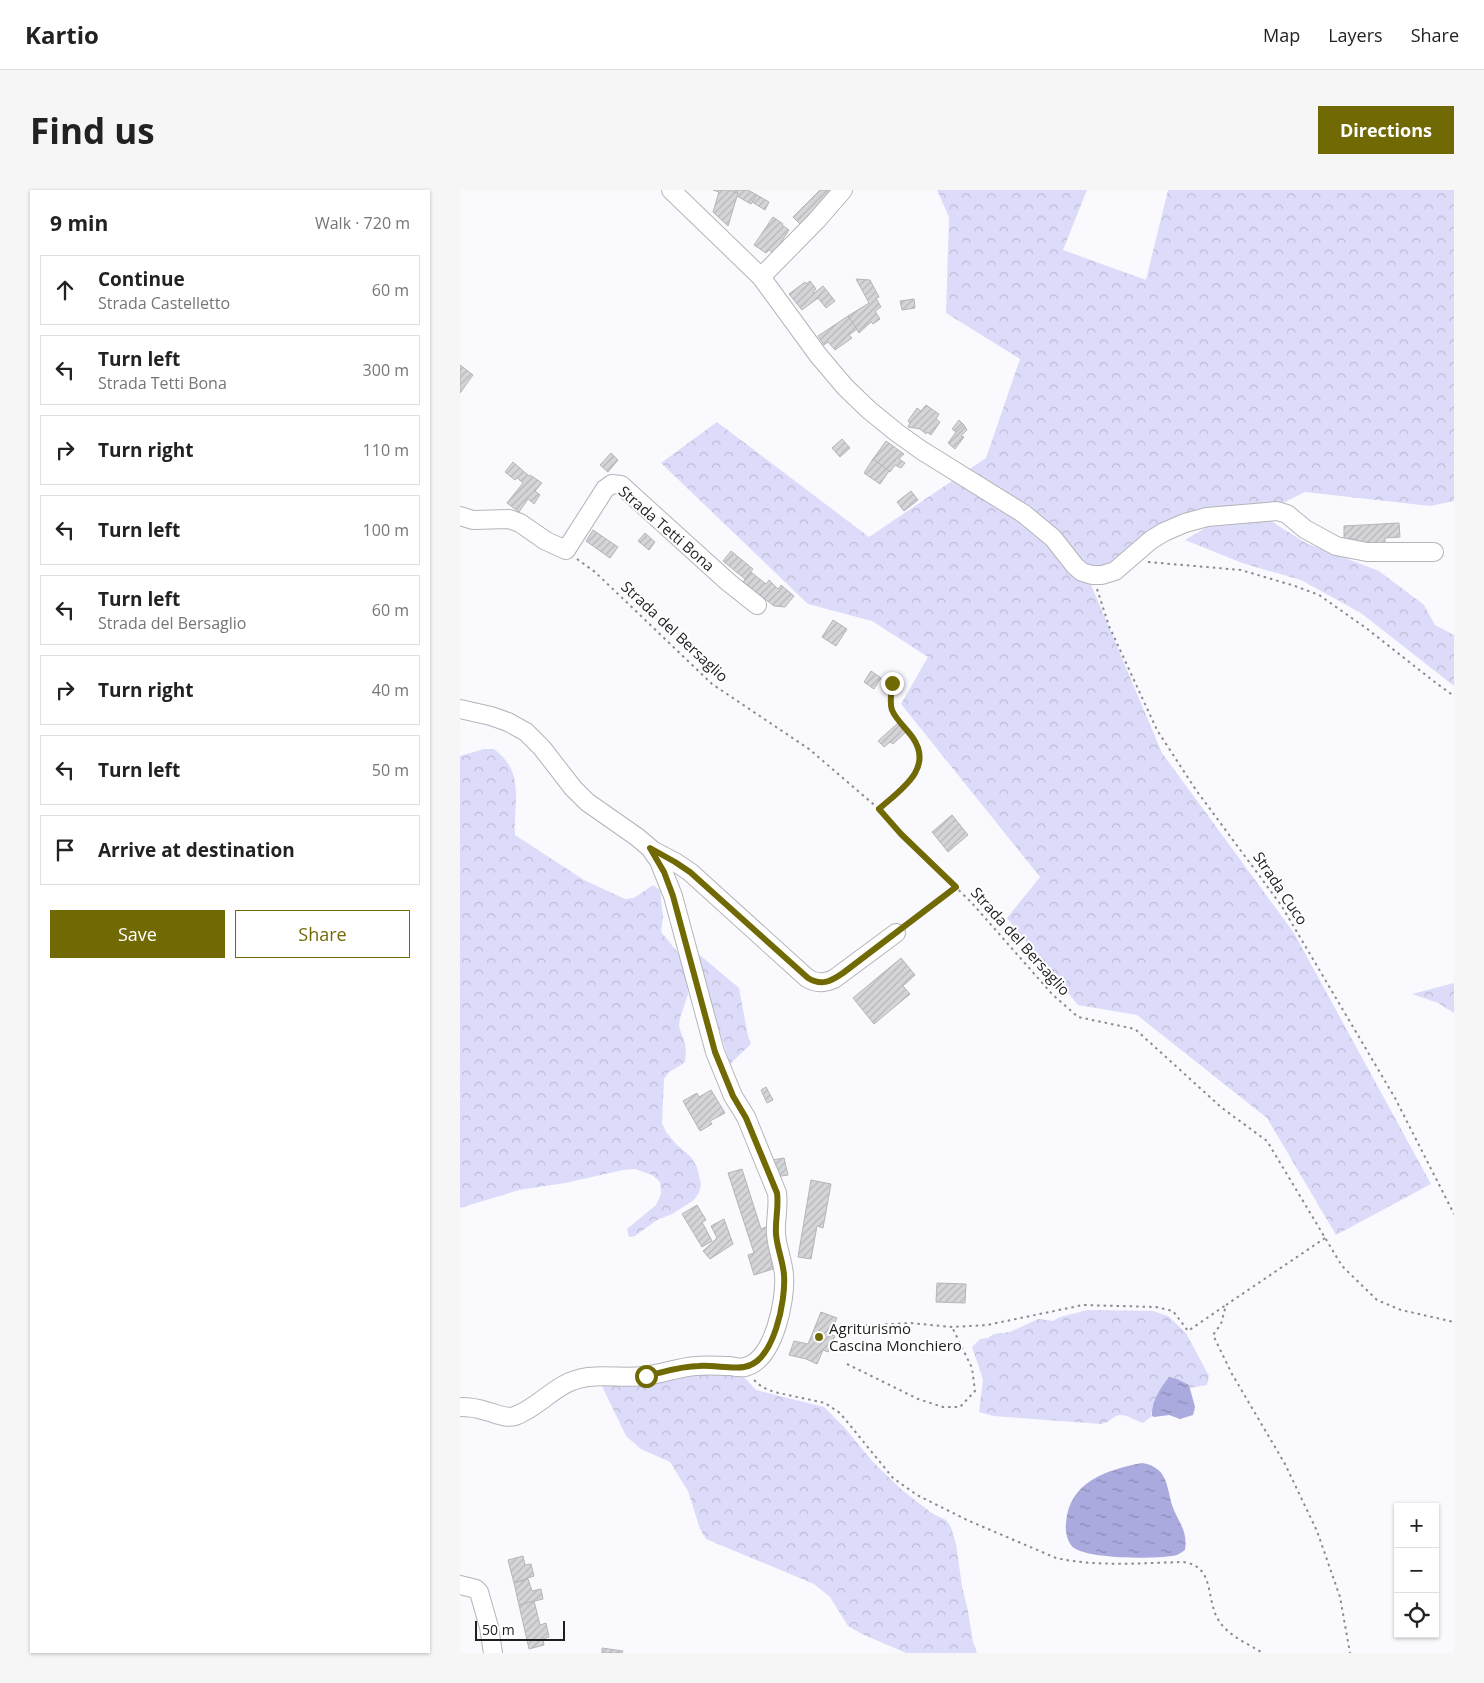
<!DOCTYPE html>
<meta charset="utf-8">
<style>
:root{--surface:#fff;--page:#f6f6f6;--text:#222;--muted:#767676;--line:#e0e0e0;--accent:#716a04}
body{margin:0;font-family:"Open Sans",sans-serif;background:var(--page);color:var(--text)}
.controls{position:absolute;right:15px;bottom:15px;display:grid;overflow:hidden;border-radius:0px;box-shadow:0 1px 4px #0004}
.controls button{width:45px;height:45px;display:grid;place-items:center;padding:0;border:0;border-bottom:1px solid var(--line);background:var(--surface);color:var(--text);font:25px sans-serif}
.scale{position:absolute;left:15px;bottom:12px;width:90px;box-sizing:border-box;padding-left:5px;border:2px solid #1e1e20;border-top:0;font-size:14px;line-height:18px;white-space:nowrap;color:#1e1e20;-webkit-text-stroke:4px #fff;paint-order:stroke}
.stop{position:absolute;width:15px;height:15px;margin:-11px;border:4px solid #716a04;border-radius:50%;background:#fff}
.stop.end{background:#716a04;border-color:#fff;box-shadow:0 1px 5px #0008}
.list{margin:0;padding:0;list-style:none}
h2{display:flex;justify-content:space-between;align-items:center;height:65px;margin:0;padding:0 20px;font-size:21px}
h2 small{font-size:16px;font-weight:400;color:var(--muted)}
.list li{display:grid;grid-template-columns:32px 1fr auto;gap:15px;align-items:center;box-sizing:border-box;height:70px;margin:0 10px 10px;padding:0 10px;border:1px solid var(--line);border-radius:0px}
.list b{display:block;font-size:19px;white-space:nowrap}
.list p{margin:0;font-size:16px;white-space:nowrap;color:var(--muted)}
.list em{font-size:16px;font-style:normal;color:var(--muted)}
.actions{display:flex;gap:10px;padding:15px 20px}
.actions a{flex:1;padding:11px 0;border:1px solid var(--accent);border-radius:0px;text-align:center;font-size:18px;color:var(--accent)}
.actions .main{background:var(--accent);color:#fff}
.icon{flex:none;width:28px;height:28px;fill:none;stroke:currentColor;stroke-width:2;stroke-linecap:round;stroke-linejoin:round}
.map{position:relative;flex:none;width:994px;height:1463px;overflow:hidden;border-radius:0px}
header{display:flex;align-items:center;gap:30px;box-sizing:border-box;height:70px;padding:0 25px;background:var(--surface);border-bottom:1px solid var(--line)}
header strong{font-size:24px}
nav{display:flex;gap:28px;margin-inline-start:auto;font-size:18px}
.intro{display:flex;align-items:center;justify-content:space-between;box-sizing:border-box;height:120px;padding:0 30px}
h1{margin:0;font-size:35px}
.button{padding:12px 22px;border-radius:0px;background:var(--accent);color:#fff;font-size:18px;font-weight:700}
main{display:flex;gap:30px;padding:0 30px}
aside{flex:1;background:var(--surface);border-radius:0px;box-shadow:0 1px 4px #0004}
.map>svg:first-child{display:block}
</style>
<header>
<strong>Kartio</strong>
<nav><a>Map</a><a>Layers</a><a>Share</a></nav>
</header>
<div class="intro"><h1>Find us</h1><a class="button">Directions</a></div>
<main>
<aside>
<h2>9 min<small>Walk · 720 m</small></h2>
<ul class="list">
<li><svg class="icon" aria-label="ahead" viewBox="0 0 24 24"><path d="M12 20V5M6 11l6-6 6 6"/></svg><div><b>Continue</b><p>Strada Castelletto</p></div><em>60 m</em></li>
<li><svg class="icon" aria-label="left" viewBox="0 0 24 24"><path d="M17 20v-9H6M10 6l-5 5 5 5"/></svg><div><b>Turn left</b><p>Strada Tetti Bona</p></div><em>300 m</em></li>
<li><svg class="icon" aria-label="right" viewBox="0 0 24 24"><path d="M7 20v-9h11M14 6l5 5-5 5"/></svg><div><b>Turn right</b></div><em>110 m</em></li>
<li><svg class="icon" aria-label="left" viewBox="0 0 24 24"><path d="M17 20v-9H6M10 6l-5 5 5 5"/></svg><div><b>Turn left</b></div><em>100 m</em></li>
<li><svg class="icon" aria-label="left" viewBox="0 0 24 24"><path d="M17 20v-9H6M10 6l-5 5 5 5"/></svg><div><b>Turn left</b><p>Strada del Bersaglio</p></div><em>60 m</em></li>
<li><svg class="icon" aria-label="right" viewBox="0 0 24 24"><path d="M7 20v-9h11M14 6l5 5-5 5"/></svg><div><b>Turn right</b></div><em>40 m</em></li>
<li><svg class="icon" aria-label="left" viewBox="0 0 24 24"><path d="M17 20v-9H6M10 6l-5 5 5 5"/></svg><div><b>Turn left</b></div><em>50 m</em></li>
<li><svg class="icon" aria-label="arrive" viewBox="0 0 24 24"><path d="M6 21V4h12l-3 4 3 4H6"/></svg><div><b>Arrive at destination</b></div></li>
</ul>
<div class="actions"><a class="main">Save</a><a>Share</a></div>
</aside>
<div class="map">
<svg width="994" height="1463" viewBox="0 0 994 1463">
<defs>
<pattern id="forest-crowns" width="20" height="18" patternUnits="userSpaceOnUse" patternTransform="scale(1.25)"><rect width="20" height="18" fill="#dcdcfa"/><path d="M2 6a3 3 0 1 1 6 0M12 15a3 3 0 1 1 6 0" fill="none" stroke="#bcbcd6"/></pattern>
<pattern id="water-ripples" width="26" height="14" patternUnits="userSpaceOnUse" patternTransform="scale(1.25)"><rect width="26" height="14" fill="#abaade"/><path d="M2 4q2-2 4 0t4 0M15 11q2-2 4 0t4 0" fill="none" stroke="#8b8ab4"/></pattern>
<pattern id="building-hatch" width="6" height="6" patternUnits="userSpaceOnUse" patternTransform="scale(1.25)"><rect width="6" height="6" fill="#d4d4d9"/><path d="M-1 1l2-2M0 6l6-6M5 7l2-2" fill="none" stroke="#b6b6ba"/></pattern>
</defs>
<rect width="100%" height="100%" fill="#f9f9fe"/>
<g fill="url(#forest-crowns)">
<path d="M477,0H627L603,60L686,90L708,0H994V311L970,316L845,302L817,316L749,318L688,340L652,374L641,380L624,378L702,563L834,743L971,994L876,1045L807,928L677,825L618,815L547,728L580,687L441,514L468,467L412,431L348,414L201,273L257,232L409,347L526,268L560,169L486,123L489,27Z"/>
<path d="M809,330L846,353L919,381L964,415L975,435L994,445V496L901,423L841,390L782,373L725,350L747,337Z"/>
<path d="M24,559H34C66,583 53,612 55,645L124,690L165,709L174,708L193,695L200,700L203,727L201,742L220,765L227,788L228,804L220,828L219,837L225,853L226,863L225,872L216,878L209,882L204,889L202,933L206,942L217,955L231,967L237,977L241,994L239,1003L234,1010L212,1024L197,1030L175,1046L169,1047L167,1039L196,1015L201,1004L200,992L192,985L175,979L163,980L105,993L59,1000L0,1018V566Z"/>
<path d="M235,761L279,798L288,846L291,854L270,874Z"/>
<path d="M994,793V823L978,813L952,804Z"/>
<path d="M628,1120L693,1121L708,1126L726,1143L749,1186L747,1195L730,1198L729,1195L691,1223L692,1226L683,1233C675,1231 664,1222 656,1226C649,1230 650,1232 641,1234L533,1226L519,1222L523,1189L512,1157L520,1149L528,1148L534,1144L550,1142L578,1129L593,1131L600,1127Z"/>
<path d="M241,1182L278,1184L285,1188L296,1200L364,1217L384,1237L413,1272L442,1300L473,1324L486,1330L491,1337L496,1354L502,1396L508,1421L513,1452L517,1463H446L402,1444L388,1436L370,1407L354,1394L246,1349L240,1339L228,1301L210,1272L181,1259L166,1246L139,1190Z"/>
</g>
<g fill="url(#water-ripples)">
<path d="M709,1187L717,1189L729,1195L735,1217L733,1225L720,1229L709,1225L694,1227L692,1226C691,1212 701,1197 709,1187Z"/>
<path d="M682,1273C690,1274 698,1278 702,1284C708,1293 709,1305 712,1315C718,1332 728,1340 725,1360C721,1363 716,1366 712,1366C692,1369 630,1369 614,1358C607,1353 605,1341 606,1333C609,1291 647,1280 682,1273Z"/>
</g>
<g fill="url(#building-hatch)" stroke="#b4b4b9">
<path d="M253,0H269L278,3L268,36L253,22L259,2Z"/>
<path d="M274,0H288L297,5L291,14L277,6L278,3L273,2Z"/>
<path d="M360,0H377L342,36L333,27Z"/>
<path d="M297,5L309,12L305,20L292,12Z"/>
<path d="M313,27L323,34L322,35L329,40L314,63L309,60L306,63L294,55Z"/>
<path d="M396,89L410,90L419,107L416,108L421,117L415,121L420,129L413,134L411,132L399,143L388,126L409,113Z"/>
<path d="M350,91L356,99L353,102L354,103L363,96L375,111L366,118L358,108L342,120L329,104L345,92L346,94Z"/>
<path d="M454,109L455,118L442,120L440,111Z"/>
<path d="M388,126L397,139L389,145L392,148L375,160L368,152L364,155L358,146Z"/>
<path d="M0,175L13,185L0,203Z"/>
<path d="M466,215L479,224L476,229L480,232L471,245L467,242L466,244L460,239L448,237L450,233L448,231L457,218L461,221Z"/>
<path d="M499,230L504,235L496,242L492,239Z"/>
<path d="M504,235L507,240L501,246L504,247L495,259L488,253L496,242Z"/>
<path d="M382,249L390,258L380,267L372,258Z"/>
<path d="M426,251L444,264L439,269L445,273L441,278L435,275L430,282L413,269Z"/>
<path d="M151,263L158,270L148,282L140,275Z"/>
<path d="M413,269L429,281L420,294L404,283Z"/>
<path d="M53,272L69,286L70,285L82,293L75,301L80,305L74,314L68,309L59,322L47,313L63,293L57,288L55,290L45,282Z"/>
<path d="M451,301L458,310L444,321L437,312Z"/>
<path d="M939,333L940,347L925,348V354L909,355V352L897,353L896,349H884V336Z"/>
<path d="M133,340L158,357L150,368L126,351Z"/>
<path d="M185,343L195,352L189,360L178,351Z"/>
<path d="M271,361L293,379L285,389L263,371Z"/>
<path d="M291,382L306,394L309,390L318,399L321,395L334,406L325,417L314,416L283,392Z"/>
<path d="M373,430L387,439L376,456L362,447Z"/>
<path d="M411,481L421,488L414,499L404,492Z"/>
<path d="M438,533L446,542L433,554L430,552L424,557L418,551Z"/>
<path d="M492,625L508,645L488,662L472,642Z"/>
<path d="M441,768L455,785L443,796L450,804L414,834L393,808Z"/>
<path d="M306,897L313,910L307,913L301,900Z"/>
<path d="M251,900L265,923L250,931L252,934L240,941L223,911L237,903L239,907Z"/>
<path d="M324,968L328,985L315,987L312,970Z"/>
<path d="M282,979L301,1039L306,1037L316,1071L311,1073L313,1079L294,1085L288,1065L294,1063L268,983Z"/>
<path d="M351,990L371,994L363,1038L357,1036L351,1069L338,1067Z"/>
<path d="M237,1015L246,1030L242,1032L252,1051L242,1057L222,1024Z"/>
<path d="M264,1029L273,1054L250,1069L243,1061L257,1048L251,1036Z"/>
<path d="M477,1093L506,1094L505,1113L476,1112Z"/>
<path d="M361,1122L377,1128L370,1144L375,1146L368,1162L363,1160L357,1174L346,1169L329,1165L334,1151L348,1154Z"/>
<path d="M63,1366L65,1375L71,1374L74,1386L54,1393L48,1370Z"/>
<path d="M68,1389L72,1401L81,1399L83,1409L59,1415L54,1393Z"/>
<path d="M74,1411L80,1435L86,1433L89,1447L83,1449L84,1455L69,1459L59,1415Z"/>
<path d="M142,1458L163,1461L162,1463H142Z"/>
</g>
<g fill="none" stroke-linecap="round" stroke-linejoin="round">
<defs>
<g id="minor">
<path d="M211,0L301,87L358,165L385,197L409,220L436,242L461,260L564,324L593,348L615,376L622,382L632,385H642L655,381L691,350L704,342L725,333L747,327L817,321L827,324L845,339L876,356L907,362H974"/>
<path d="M301,87L357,30L383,0"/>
<path d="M0,326L13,330L49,329L60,333L86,351L106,360L145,299L152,294L161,295L268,392L297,415"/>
<path d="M0,519L31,526L48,532L66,542L82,558L113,598L127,612L177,647L190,658L199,671L213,706L255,862L273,906L286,927L317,1003C319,1017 315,1030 316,1044C317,1058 323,1071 324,1085C326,1110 314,1170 285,1177C281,1178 275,1177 270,1176C259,1176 248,1175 236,1176C219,1177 202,1184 184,1186C166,1188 147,1185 128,1187C96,1191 82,1216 55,1226C46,1229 35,1223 26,1221C17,1218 9,1217 0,1217"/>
<path d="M192,660L215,672L230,682L347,788C357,794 364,793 374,789L436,743"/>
<path d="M0,1395L16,1399L19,1402L29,1437L33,1463"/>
</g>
</defs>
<use href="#minor" stroke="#b4b4b9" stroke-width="20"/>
<g stroke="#8b8b8e" stroke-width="2" stroke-dasharray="2.5 4" stroke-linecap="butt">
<path d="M117,369L135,382L252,494L349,559L419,619L441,644L511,712L592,804L618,827L675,839L762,918L807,951L882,1076L917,1110L941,1120L994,1132"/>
<path d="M688,372L781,380L835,396L859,405L906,438L976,493L994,506"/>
<path d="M637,399L649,436L697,540L736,600L821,715L935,908L994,1024"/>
<path d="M419,619C440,600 474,579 453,548C447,539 436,530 432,520C429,512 432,501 432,493"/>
<path d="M448,734L496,697"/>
<path d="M865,1048L766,1115L761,1134L753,1145L772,1184L825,1274L857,1341L880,1407L890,1463"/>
<path d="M399,1136L450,1133L492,1137L527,1135L623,1115L696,1117L713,1121L728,1141L766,1115"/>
<path d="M387,1174L458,1209L483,1217H500L515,1201L512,1178L492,1137"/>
<path d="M294,1190L302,1197L314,1202L365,1213L380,1223L433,1288L457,1305L507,1330L596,1368C636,1377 682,1373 723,1372C756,1376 745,1410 759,1431C769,1446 788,1454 803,1463"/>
</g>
<use href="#minor" stroke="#fff" stroke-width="18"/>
</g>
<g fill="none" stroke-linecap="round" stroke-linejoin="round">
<path stroke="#716a04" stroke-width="6" d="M186,1186C204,1182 221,1176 239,1176C252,1175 273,1179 284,1177C314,1173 326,1110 324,1085C323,1071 317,1058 316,1044C315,1030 319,1017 317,1003L286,928L273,906L255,862L213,706L204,682L190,658L215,672L230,682L348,788C361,796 370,792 383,783L496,697L441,644L419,619C440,600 474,579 453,548C447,539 436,530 432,520C429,512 432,501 432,493"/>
</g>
<circle fill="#716a04" stroke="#fff" stroke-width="2" cx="359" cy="1147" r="5"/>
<g text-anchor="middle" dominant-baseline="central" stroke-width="4" stroke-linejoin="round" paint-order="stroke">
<g font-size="15" fill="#1e1e20" stroke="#fff">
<text transform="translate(207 338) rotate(41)">Strada Tetti Bona</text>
<text transform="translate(215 441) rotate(43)">Strada del Bersaglio</text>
<text transform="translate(821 698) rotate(56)">Strada Cuco</text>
<text transform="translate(561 751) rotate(48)">Strada del Bersaglio</text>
</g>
<g font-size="15" fill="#1e1e20" stroke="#fff" text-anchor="start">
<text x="369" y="1138">Agriturismo<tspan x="369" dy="17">Cascina Monchiero</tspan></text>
</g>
</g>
</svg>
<div class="controls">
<button>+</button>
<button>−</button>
<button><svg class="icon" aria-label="locate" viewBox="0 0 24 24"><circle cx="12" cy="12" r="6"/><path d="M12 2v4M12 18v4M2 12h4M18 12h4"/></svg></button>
</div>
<div class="scale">50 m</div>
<div class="stop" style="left:186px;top:1186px"></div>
<div class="stop end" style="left:432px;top:493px"></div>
</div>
</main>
